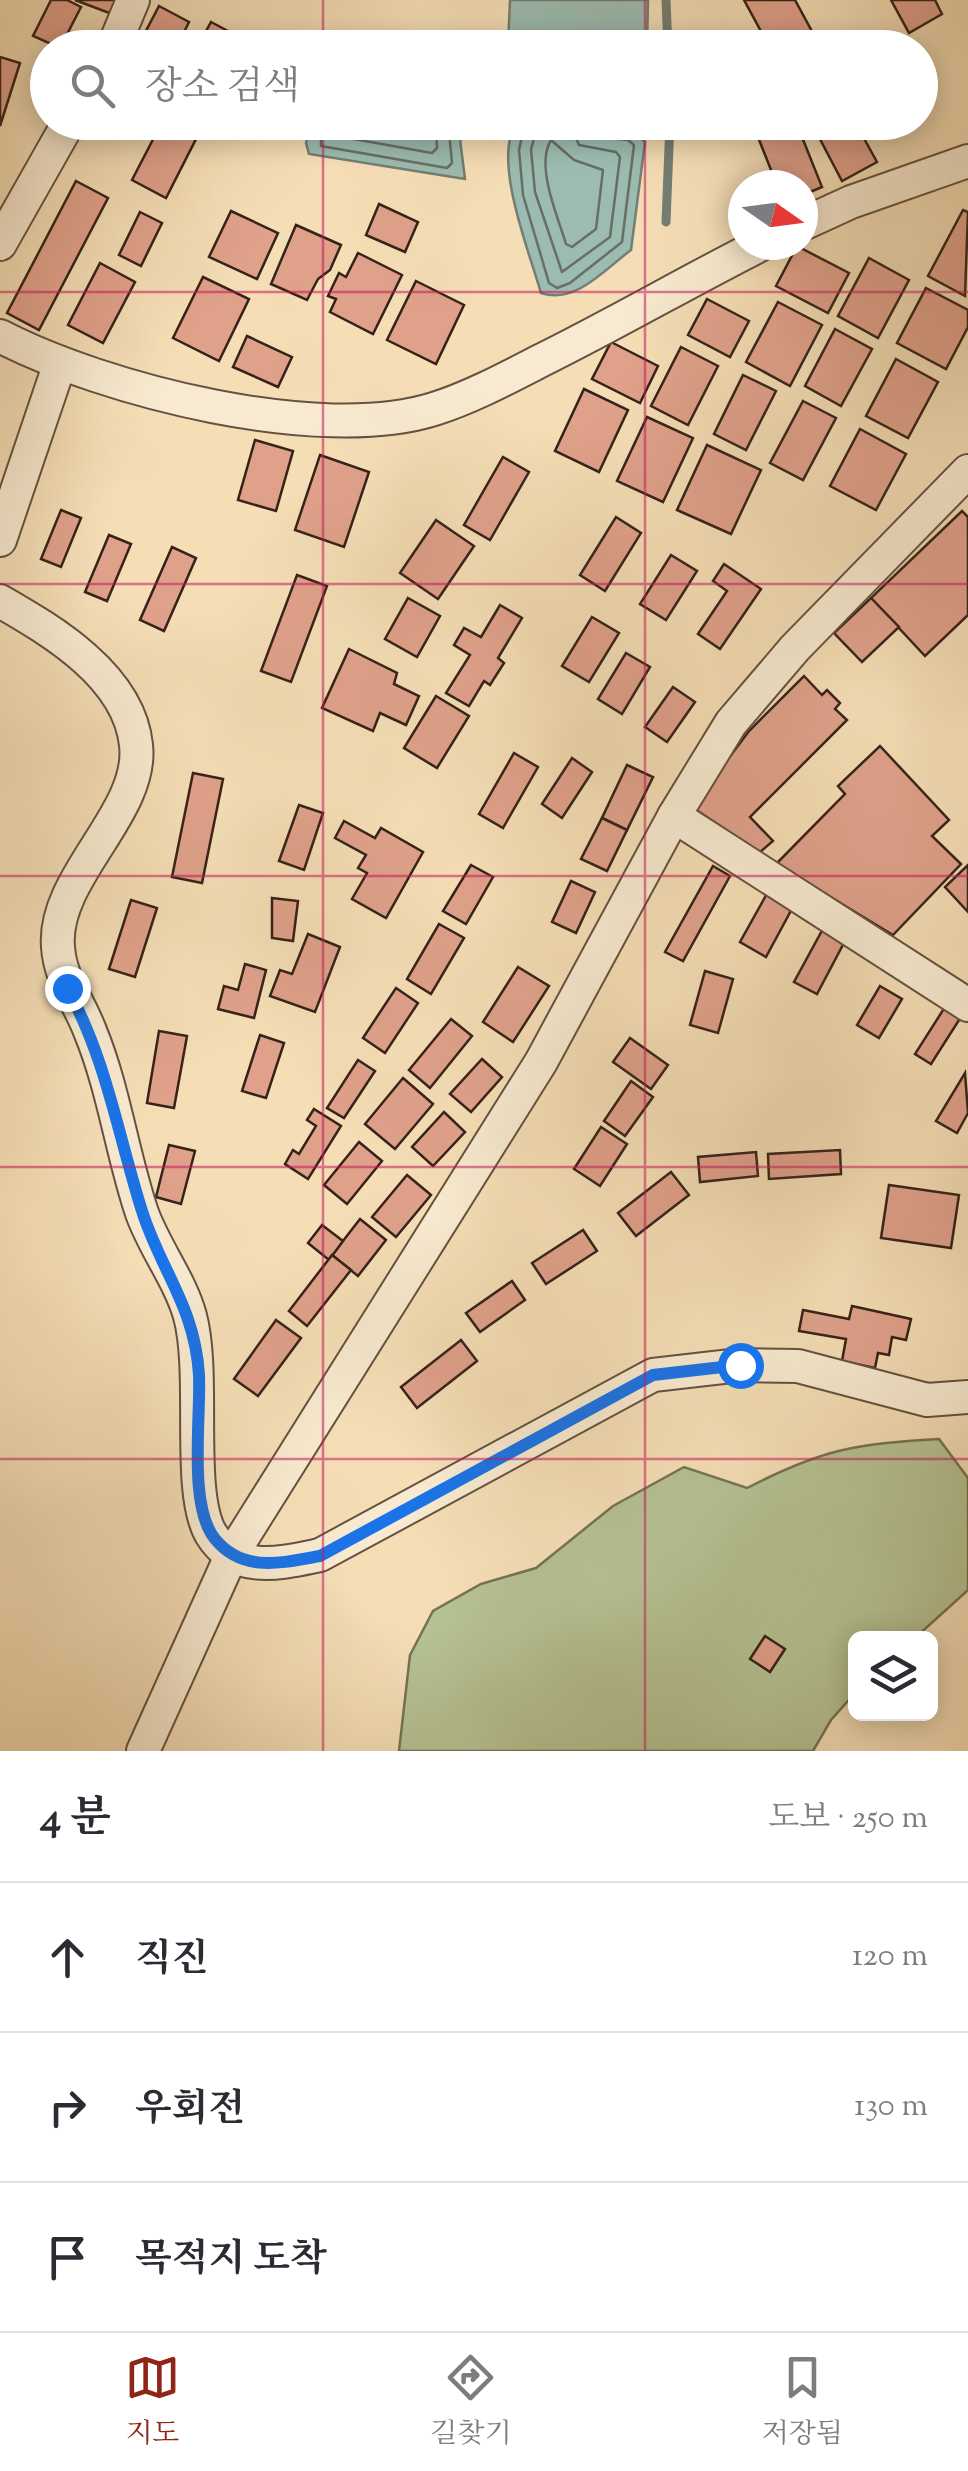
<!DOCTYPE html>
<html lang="ko">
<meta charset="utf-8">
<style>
:root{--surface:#fff;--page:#f2f2f3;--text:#2b2b33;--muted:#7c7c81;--line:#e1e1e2;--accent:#8f2418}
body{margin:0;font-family:"Sorts Mill Goudy","Noto Serif KR",serif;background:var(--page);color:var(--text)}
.controls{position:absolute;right:30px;bottom:30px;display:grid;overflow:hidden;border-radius:15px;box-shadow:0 5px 25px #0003}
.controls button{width:90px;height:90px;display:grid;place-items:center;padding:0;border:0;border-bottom:2px solid var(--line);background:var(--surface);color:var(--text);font:50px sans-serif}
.compass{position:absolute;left:728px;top:170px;width:90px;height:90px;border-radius:50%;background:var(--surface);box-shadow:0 5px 25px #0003;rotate:104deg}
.stop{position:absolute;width:30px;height:30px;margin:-22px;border:8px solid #1a73e8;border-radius:50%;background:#fff}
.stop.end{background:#1a73e8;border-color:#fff;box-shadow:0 2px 10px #0008}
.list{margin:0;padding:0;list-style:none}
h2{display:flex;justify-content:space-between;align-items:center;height:130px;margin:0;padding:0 40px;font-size:42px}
h2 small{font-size:32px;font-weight:400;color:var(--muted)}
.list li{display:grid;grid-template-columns:65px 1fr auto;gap:30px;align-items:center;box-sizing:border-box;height:150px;padding:0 40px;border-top:2px solid var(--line)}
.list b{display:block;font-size:38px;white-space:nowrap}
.list em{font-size:32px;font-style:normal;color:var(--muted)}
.icon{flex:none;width:55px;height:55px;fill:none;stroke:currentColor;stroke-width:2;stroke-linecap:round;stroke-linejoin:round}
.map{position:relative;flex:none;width:968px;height:1751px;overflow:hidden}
.search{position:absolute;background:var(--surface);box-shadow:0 5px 25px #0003;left:30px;right:30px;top:30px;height:110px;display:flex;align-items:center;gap:25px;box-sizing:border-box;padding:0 35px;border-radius:55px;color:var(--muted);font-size:38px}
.sheet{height:580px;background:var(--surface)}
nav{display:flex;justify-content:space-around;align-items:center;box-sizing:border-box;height:140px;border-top:2px solid var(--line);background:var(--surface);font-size:28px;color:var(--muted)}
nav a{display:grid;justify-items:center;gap:5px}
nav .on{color:var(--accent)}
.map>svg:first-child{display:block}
</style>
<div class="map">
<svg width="968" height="1751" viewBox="0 0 968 1751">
<rect width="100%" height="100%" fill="#f5deb6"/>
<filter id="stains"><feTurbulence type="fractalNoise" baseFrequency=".002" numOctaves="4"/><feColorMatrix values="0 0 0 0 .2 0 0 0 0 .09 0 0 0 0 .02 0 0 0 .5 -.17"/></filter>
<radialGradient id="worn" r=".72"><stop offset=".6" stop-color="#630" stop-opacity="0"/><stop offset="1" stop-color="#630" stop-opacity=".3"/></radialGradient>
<path fill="#b6c293" stroke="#767256" stroke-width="2.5" d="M939,1439L968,1478V1590L915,1638H856L855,1693L831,1720L813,1751H399L410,1655L433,1611L481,1584L536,1568L613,1506L684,1467L747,1488C823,1449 854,1444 939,1439Z"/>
<g fill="#9cbcb1" stroke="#737e74" stroke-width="2.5">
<path d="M510,0H648L647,47H508Z"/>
<path d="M312,123H458L465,179L309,154L306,143Z"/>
<path d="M553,124L632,130L645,142L631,250C605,269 575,305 541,293C530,254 493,162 515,126Z"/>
</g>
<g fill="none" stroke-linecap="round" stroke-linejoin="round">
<g stroke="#686f65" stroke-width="2.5">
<path d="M321,122V146L447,168L452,163L448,122"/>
<path d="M333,122L337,136L432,153L437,148L436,122"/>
<path d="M525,122L519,150L523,195L549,283L557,288L570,283L622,242L634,145L628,140L589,136L582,122"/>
<path d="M538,122L531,150L535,192L562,272L610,237L620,157L616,152L579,145L569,122"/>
<path d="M551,140L574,160L603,170L596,229L572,247L566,244C558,217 535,166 551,140Z"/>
</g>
<g stroke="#737e74" stroke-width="9">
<path d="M666,0L668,48"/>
<path d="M666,222L670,122"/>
</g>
</g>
<g fill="#e0a18b" stroke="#352219" stroke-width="2.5">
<path d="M51,0H67L81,7L60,48L33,36Z"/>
<path d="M75,0H125L120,17Z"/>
<path d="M744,0H795L821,48H770Z"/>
<path d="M891,0H935L942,14L909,33Z"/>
<path d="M159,6L189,22L176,48H137Z"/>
<path d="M211,22L247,41L244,48H197Z"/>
<path d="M0,57L20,63L0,126Z"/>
<path d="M162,122L197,137L166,198L132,180Z"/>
<path d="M752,122H796L822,187L803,195V185H764L775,180Z"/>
<path d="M811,122H862L866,130L861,133L877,162L842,181Z"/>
<path d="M76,181L108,198L39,330L7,313Z"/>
<path d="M379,204L418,222L405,252L366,235Z"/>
<path d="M963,210L968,212L965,296L928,276Z"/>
<path d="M231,211L278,233L257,279L209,257Z"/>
<path d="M140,212L162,223L141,266L119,255Z"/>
<path d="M296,225L341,245L330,270L318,279L307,300L271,284Z"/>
<path d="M797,246L849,273L828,313L776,286Z"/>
<path d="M358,253L402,275L373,334L330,312L336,299L328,296L339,273L346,277Z"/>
<path d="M869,258L909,280L878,338L838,316Z"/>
<path d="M100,263L135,282L103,343L68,325Z"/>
<path d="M203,277L249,299L219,361L173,338Z"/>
<path d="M416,281L464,305L436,364L387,340Z"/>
<path d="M926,288L968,310V327L946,369L897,343Z"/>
<path d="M707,299L749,321L730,357L688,335Z"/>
<path d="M778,302L822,325L790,386L746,362Z"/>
<path d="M835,329L872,349L841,406L805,386Z"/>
<path d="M247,336L292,357L278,387L233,367Z"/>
<path d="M611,342L658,366L640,403L592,379Z"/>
<path d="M681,347L718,366L688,425L651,406Z"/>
<path d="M896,359L938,382L908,438L866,416Z"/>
<path d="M743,375L776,391L746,450L714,434Z"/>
<path d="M584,389L628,410L599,472L555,451Z"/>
<path d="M803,401L836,418L803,480L770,463Z"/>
<path d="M647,417L693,438L663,502L617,481Z"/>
<path d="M860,429L906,454L876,510L830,486Z"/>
<path d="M255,440L293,451L276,511L238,500Z"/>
<path d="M707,445L761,470L731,534L677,510Z"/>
<path d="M320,455L369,472L344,547L295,530Z"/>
<path d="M503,457L529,472L490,540L464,525Z"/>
<path d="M61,510L81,518L61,567L41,559Z"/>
<path d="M962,511L968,517V615L925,656L871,598Z"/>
<path d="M616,517L641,533L605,591L580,575Z"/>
<path d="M436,520L474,546L438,599L400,573Z"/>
<path d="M109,535L131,544L107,601L85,592Z"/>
<path d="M172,547L196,558L164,631L140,620Z"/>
<path d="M671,555L697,571L666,620L640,604Z"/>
<path d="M724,564L761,589L720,649L698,634L727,591L713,581Z"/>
<path d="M297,575L327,586L291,682L261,671Z"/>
<path d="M408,598L440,616L417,657L385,639Z"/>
<path d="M871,598L899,627L862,662L834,633Z"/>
<path d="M500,605L522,618L498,658L504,663L490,685L484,681L469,706L446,693L470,655L454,645L464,628L481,637Z"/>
<path d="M592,617L619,633L589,682L562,666Z"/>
<path d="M349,649L397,673L394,684L419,696L406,725L380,713L373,731L322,708Z"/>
<path d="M626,653L650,667L622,714L598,699Z"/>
<path d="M804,676L822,695L827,690L840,703L835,709L847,720L750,817L773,841L759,853L692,807L749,731Z"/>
<path d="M673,687L695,702L667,742L645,727Z"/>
<path d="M436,696L469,716L437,768L404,748Z"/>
<path d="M880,746L949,820L932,836L961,864L893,935L776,864L845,794L838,786Z"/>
<path d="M514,753L538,767L503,828L479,814Z"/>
<path d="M572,758L592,772L562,818L542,804Z"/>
<path d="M627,765L653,777L627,830L602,818Z"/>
<path d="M193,773L223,779L202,883L172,877Z"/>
<path d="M299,805L323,813L304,870L279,861Z"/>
<path d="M602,818L627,830L607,871L581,859Z"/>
<path d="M344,821L375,838L381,828L423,852L386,918L352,899L367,873L358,868L366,855L335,838Z"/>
<path d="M471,865L493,877L466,924L443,911Z"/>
<path d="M968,865V912L945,887Z"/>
<path d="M713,866L730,876L683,961L665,952Z"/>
<path d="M571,881L595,892L576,933L552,922Z"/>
<path d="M769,890L794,905L766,957L740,942Z"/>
<path d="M272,898L298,901L293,941L272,938Z"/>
<path d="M131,900L157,908L135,977L109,969Z"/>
<path d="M439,924L464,938L431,994L407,979Z"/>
<path d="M824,927L846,939L817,994L794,982Z"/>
<path d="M308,934L340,947L315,1012L270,996L280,970L292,974Z"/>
<path d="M245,964L266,970L254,1018L218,1009L224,986L238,990Z"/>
<path d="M518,967L549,986L513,1042L483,1022Z"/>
<path d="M705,971L733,979L718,1033L690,1025Z"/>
<path d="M880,986L902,999L879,1038L857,1025Z"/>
<path d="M396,988L418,1003L385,1053L363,1038Z"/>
<path d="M945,1007L961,1017L931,1064L915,1054Z"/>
<path d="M451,1019L472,1036L430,1088L409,1070Z"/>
<path d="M159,1031L187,1036L174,1108L147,1103Z"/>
<path d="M260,1035L284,1043L266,1098L242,1091Z"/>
<path d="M630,1038L668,1065L651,1089L613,1062Z"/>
<path d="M482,1059L502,1077L471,1112L450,1094Z"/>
<path d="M358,1060L375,1071L344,1118L327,1108Z"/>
<path d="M965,1073L968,1113L957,1133L936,1121Z"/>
<path d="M403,1078L433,1104L395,1149L365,1124Z"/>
<path d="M631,1081L653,1097L625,1136L604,1121Z"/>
<path d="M314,1109L341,1126L308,1179L285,1164L293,1150L299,1154L316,1126L307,1120Z"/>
<path d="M444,1112L465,1132L433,1166L412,1147Z"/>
<path d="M601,1127L627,1144L600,1186L574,1169Z"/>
<path d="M359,1142L382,1161L347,1204L324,1185Z"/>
<path d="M169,1145L195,1151L181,1204L156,1197Z"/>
<path d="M840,1150L841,1174L769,1179L768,1154Z"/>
<path d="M756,1152L758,1176L700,1182L698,1157Z"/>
<path d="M671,1172L689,1195L636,1236L618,1213Z"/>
<path d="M407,1175L431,1195L396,1237L372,1217Z"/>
<path d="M889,1185L959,1195L951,1248L881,1238Z"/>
<path d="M360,1219L386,1240L358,1276L332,1255Z"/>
<path d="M322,1225L343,1241L329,1260L308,1243Z"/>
<path d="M583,1230L597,1251L546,1284L532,1263Z"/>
<path d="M332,1255L351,1270L307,1326L289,1311Z"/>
<path d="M512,1281L525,1300L480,1332L466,1313Z"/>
<path d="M852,1306L911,1319L906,1340L892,1337L889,1355L878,1353L875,1368L842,1361L846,1339L799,1331L803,1310L849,1319Z"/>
<path d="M276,1320L301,1338L258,1396L234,1379Z"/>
<path d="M461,1340L477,1361L417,1408L401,1387Z"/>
<path d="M765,1636L785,1649L770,1672L750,1659Z"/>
</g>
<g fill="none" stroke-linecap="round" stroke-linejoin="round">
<defs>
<g id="minor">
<path d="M113,48L133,0"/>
<path d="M803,224L851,202L968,161"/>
<path d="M0,244L69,122"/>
<path d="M0,336C104,390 320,445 434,409C469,398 505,379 538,362C613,325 685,283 760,245"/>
<path d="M0,540L60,363"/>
<path d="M0,601C52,631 129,676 136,745C144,813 52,877 58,947C60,979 79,1002 90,1031C114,1089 122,1154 142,1213C155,1249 180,1280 190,1316C206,1375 186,1492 211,1534C236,1575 281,1563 320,1555L653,1375L740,1365L798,1366L927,1400L968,1397"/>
<path d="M674,816L968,1005"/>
<path d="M143,1751L231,1556L541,1062L674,816L731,723L795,648L968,471"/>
</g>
</defs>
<use href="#minor" stroke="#655140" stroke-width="36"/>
<use href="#minor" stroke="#f8ead0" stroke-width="32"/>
</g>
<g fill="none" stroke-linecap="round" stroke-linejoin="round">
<path stroke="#1a73e8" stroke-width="12" d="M67,988C106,1058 118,1135 142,1211C161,1271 195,1307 199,1375C201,1418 188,1506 215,1539C243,1573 281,1563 320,1556L653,1375L740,1365"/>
</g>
<path fill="none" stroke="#c2185b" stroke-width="2.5" stroke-opacity="0.55" d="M323,0V48M645,0V48M323,122V1751M645,122V1751M0,292H968M0,584H968M0,876H968M0,1167H968M0,1459H968"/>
<rect width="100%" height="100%" filter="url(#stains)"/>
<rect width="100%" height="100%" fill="url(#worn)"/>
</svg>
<div class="controls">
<button><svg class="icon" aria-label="layers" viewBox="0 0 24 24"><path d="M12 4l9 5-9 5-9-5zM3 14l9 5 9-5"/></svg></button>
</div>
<svg class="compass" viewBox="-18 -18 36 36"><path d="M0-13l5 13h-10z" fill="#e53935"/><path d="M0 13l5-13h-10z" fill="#7c7c81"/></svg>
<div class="stop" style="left:740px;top:1365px"></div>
<div class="stop end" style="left:67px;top:988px"></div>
<div class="search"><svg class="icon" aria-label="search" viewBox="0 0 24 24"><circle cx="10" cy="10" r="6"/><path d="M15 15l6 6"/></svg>장소 검색</div>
</div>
<section class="sheet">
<h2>4 분<small>도보 · 250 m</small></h2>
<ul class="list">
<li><svg class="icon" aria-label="ahead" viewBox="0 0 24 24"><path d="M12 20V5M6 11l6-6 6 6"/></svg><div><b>직진</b></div><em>120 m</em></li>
<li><svg class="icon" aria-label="right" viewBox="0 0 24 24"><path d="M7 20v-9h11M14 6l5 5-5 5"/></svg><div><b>우회전</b></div><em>130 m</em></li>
<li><svg class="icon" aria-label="arrive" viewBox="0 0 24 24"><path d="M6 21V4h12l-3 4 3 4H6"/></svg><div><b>목적지 도착</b></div></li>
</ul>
</section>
<nav>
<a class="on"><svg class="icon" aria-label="map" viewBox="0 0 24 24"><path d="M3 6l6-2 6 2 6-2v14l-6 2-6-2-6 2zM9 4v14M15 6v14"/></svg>지도</a>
<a><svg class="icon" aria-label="directions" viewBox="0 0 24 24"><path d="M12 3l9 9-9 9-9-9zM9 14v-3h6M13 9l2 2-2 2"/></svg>길찾기</a>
<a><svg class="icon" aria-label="saved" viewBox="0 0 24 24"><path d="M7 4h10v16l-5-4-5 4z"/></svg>저장됨</a>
</nav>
